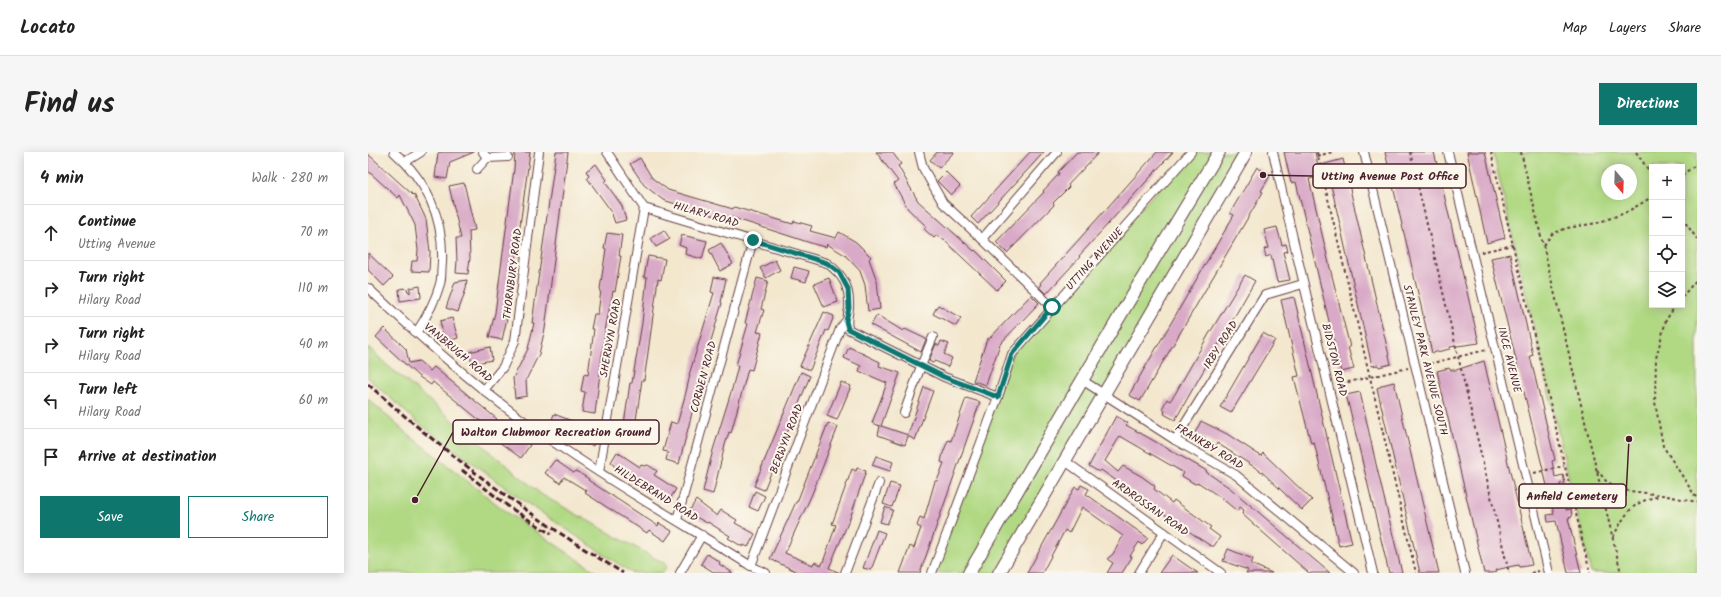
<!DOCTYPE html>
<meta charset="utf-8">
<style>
:root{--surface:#fff;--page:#f6f6f6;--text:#222;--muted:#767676;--line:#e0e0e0;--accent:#0f766e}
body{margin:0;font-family:Kalam,sans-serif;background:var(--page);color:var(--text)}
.controls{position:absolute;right:12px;top:12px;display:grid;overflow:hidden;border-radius:0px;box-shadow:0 2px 10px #0003}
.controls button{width:36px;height:36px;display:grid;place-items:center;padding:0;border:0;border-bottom:1px solid var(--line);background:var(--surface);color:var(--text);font:20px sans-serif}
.compass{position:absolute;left:1233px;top:12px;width:36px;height:36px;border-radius:50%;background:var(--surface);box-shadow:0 2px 10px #0003;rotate:161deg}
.stop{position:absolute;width:12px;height:12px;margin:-9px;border:3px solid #0f766e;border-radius:50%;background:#fff}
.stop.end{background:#0f766e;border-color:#fff;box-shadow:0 1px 4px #0008}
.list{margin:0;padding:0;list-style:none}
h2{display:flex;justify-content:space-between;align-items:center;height:52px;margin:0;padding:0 16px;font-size:17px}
h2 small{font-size:13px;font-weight:400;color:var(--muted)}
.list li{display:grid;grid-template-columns:26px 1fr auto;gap:12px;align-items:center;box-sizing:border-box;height:56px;padding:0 16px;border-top:1px solid var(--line)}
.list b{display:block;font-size:15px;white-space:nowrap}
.list p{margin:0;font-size:13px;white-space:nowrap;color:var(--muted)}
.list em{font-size:13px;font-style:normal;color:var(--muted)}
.actions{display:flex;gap:8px;padding:12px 16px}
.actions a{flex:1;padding:9px 0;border:1px solid var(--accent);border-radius:0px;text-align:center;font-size:14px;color:var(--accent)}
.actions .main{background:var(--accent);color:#fff}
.icon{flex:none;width:22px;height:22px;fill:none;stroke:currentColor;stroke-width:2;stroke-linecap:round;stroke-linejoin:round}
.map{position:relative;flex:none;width:1329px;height:421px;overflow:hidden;border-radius:0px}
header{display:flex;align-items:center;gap:24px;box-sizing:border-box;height:56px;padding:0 20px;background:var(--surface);border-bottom:1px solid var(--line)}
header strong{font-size:19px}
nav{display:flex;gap:22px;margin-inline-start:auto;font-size:14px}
.intro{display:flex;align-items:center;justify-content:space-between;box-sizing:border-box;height:96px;padding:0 24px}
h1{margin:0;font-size:28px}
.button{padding:10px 18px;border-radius:0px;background:var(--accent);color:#fff;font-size:14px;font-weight:700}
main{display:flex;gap:24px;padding:0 24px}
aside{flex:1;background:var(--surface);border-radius:0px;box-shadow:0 2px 10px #0003}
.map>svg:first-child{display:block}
</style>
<header>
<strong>Locato</strong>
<nav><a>Map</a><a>Layers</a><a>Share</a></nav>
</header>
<div class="intro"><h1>Find us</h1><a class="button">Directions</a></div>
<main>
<aside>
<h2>4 min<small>Walk · 280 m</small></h2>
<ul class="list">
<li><svg class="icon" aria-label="ahead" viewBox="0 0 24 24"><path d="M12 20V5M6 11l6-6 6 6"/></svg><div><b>Continue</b><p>Utting Avenue</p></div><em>70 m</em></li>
<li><svg class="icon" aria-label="right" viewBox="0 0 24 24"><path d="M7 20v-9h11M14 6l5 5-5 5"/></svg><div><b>Turn right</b><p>Hilary Road</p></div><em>110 m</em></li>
<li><svg class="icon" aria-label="right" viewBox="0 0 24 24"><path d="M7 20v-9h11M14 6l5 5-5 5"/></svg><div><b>Turn right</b><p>Hilary Road</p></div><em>40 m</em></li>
<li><svg class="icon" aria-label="left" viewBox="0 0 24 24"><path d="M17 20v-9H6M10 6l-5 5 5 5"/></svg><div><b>Turn left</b><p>Hilary Road</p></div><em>60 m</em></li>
<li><svg class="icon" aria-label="arrive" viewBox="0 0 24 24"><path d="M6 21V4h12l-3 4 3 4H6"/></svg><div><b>Arrive at destination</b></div></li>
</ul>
<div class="actions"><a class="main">Save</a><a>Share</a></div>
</aside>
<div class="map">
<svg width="1329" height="421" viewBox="0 0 1329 421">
<rect width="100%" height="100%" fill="#fbf7ec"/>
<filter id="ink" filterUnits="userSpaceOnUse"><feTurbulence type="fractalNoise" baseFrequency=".025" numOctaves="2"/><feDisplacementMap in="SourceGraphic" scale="8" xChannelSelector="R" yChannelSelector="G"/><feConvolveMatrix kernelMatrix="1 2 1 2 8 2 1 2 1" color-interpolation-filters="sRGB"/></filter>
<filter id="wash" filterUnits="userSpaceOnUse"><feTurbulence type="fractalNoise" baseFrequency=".012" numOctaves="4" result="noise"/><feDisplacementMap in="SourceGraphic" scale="16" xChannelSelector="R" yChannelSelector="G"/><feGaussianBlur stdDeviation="0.9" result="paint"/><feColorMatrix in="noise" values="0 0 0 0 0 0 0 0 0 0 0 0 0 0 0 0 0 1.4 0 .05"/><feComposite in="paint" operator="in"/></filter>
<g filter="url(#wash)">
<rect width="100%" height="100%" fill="#f3e7ce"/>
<g fill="#b1d984" stroke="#7e7c58" fill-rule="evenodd">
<path d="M823,0H878L631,421H564L644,202Z"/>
<path d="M1125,0H1329V421H1223ZM1284,15H1314V153H1284ZM1239,18H1263V42H1239Z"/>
<path d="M0,195L20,214L174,343L299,413L295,421H264L153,347L49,270L0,226Z"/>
<path d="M0,247L37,280L140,361L230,421H0Z"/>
</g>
<g id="blocks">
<g fill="#d9aac7">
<path d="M74,0H106L82,10L79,27L67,25L70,1Z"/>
<path d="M147,0H162L140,162L134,188L121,185L127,161L146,17Z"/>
<path d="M188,0H200L177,177L171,202L158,228L159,244L147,246L145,226L160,197L166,171H164Z"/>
<path d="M508,0H524L533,12L530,14L550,49L606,99L607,98L638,129L629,138L577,89L569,83L566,86L556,77L558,74L540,57L526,32L530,29Z"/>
<path d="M569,0H586L571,16L562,8Z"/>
<path d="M662,0H676L610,72L603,65Z"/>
<path d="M709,0H731L700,33L701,35L685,51L686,53L639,101L628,90L676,40L675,39L691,22L690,20Z"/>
<path d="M789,0H805L711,104L712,105L678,142L671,135L673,132L672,131Z"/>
<path d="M916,0H947L950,14L975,7L1023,212L1011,215L1010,213L1004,214L961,24H954L941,27L962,116L982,195H980L986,217L973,220L928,30L923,31Z"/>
<path d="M1017,0H1066L1111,191L1082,195V197L1064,201Z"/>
<path d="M1099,0H1117L1137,86L1119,91Z"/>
<path d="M0,2L45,43L46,42L58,67L62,100L61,120L43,119L44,109H49L50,98L47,73L32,43L30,46L0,19Z"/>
<path d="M272,6L284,26L300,38L365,57L366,55L425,72L426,69L444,74L442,79L468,86L471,80L488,90L503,105L501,107L509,129L512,157L500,159L497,133L492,119L477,103L459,92L458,95L449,93L378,70L358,64L357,67L295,48L276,33L262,12Z"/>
<path d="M228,12L239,28L237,30L254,54L258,68L247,71L243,59L219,26L221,24L218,19Z"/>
<path d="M889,15L902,24L893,39L895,40L772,249L761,243L866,63L862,61Z"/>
<path d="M578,20L592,34L583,43L569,29Z"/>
<path d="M96,31L107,78L101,79L102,106L100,122L88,121L89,109L88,86H93L81,34Z"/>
<path d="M909,75L914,93L918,92L920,99L915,100L922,128L909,130L903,103L898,105L896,97L901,96L896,78Z"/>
<path d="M296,78L302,87L288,95L283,86Z"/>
<path d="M239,81L254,83L251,104H253L247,140L245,139L237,179L227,262L214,260L217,240L213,239L216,222L220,223L226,177H223L226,162H230L233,138L232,137L238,97L236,96Z"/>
<path d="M314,83L339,89L334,107L317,102L318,96L311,93Z"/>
<path d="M353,91L365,112L352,119L341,98Z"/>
<path d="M0,101L25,125L16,134L0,118Z"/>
<path d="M1142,102L1165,203L1162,204L1187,308L1184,309L1187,325L1195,323L1197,331L1192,332L1198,358L1203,357L1204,365L1200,366L1213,421H1200L1188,369L1180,370L1179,363L1186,362L1123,106Z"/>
<path d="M280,104L297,107L293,128L290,127L279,208L276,228H274L265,288L254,286L262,231H264L274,171L279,125H276Z"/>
<path d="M407,108L412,118L398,126L392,116Z"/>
<path d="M426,115L441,119L438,130L423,126Z"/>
<path d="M877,123L887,129L807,268L796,262L797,259L794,257L799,247L802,249L807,242L841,182Z"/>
<path d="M346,125L358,127L353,150L354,151L330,233H331L311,312L298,308L300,300L295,299L303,270L309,272L317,244L322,223H321L346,141L343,140Z"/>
<path d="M389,126L400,129L393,157L396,158L389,180L394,181L384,218L380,217L363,281L361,280L357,293L345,342L335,339L345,298L364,237L370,214L368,213L380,172L377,171Z"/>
<path d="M461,126L470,150L456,155L446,132Z"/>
<path d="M99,128L98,137L90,160L78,156L87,130Z"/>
<path d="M52,134L53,146L32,149L31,137L37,136L42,141V136Z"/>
<path d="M663,143L671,151L632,192L618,233L605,229L619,187H621Z"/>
<path d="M926,145L984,391L971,394L946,290L943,291L926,225L931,224L913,148Z"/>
<path d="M570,153L593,166L588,174L565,162Z"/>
<path d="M456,160L466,164L460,179L458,178L442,218L432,214Z"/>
<path d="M509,163L535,179L537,177L558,187L553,200L503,173Z"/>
<path d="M84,166L90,186L77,190L72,169Z"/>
<path d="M16,176L38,197L41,211L51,209L62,219L66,215L129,267L128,268L162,293L153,306L123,284L126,280L65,230L63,233L50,224L8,185Z"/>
<path d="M895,181L907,188L863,261L852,255Z"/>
<path d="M573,189L581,192L576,202L584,206L580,215L567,209L565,211L561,209L568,192L571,194Z"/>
<path d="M122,195L124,208L104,212L101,200Z"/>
<path d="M481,195L512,210L511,214L532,221L513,274L540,283L556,235L565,239L547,288L540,284L537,293L510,283L512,274L504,271L519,231L491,219L493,214L476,206Z"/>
<path d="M1116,209L1164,413L1152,415L1151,413L1145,414L1128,418L1129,420L1124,421H1116L1069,219L1081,216L1082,218H1088Z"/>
<path d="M433,220L442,224L396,338L386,334Z"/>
<path d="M473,230L483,234L469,268L459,264Z"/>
<path d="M1026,230L1050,332L1071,421H1052L1034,343L1009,236L1014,234V233Z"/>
<path d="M992,240L1008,312L1034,421H1021L983,262L978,243Z"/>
<path d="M598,246L612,250L552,421H532L542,394L546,396L553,376L549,374L552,365L556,367L567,329H569L576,311L573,310L575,301L580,288L583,289Z"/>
<path d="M186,262L209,271L207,275L229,284L225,294L221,292L220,293L205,287L206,284L188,277L190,273L183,270Z"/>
<path d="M748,264L760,271L758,273L839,319L838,320L862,336L962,421H941L874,362L876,358L872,355L869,359L852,345L831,331L827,332L814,324L816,321L752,284L737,309L750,320L755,314L773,324L787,334L786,337L804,351L806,348L843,375L841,377L852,385L846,394H843L829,385L733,318L731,320L721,314Z"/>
<path d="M833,269L859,282L893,304L895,301L944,348L934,358L894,320L849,291L848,293L827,281Z"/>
<path d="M460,271L470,275L444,342L417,401L445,413L446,410L454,413L468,373L464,372L484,317L488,319L489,316L498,319L482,366L461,416L472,421H432L402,407L428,350H429Z"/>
<path d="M249,300L272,315L273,313L276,314L280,313L289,319L286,323L308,337L302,347L299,344L298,346L285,337L286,336L262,321L261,322L246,314L243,310Z"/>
<path d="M508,304L525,310L522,319L504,313Z"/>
<path d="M187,308L206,321L208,319L221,327L220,328L290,374L291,371L304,379L297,389L281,378L279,381L217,341L219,339L196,325L192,331L177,321Z"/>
<path d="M522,331L532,334L524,355L515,352Z"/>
<path d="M713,333L721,337L718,342L780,386L774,393L771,390L762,404L764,405L754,421H739L745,411L739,407L745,402L755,384L714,355L701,381L697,378L674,421H659L707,335L711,337Z"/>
<path d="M387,339L397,344L390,359L381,355Z"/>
<path d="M328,348L349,364L353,358L369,368L367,371L387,382L380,395L376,393L375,395L360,386L362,384L340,370L339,371L324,363L326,361L322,358Z"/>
<path d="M517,355L525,358L519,372L512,370Z"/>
<path d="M509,378L517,381L503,418L495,416Z"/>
<path d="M860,397L885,407L883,412L904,421H878L880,418L855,409Z"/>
<path d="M339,402L352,410L351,412L365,421H347L333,412Z"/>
<path d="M804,403L818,413L830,421H791Z"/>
</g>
</g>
</g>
<g filter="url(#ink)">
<use href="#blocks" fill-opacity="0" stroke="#633d43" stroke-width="1"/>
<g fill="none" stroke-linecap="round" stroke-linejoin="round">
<defs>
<g id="street">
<path d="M26,0C59,29 76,67 74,111C73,117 74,125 72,132C67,150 58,166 48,181"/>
<path d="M115,0L119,6L140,5"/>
<path d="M239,0L276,56L459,111C475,123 482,134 481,156C480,164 478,168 480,177L576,225L630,245"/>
<path d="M551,0L555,16L575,51L614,87L689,0"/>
<path d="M905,0C937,141 972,280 1005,421"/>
<path d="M996,0L1097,421"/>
<path d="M1080,0L1181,421"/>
<path d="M37,10L53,0"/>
<path d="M109,17L119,6"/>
<path d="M614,87L684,155"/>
<path d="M0,136C54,187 110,237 171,280C239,328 312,370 383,414L398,421"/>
<path d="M714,228L807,288L868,323L986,421"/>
<path d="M116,238L135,215L147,189L171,0"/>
<path d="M536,261L553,214L565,185"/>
<path d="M807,288L897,143L935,132"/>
<path d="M697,309L853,421"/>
<path d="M231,320L276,56"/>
<path d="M309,368L385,88"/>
<path d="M383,414L472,177L478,169"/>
<path d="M312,421L334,383"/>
<path d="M477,421L511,331"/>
<path d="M564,421L630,245L644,202L823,0"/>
<path d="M771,421L796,380"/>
</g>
<g id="secondary">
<path d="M601,421L759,152L851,0"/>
<path d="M631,421L878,0"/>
</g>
</defs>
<use href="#street" stroke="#633d43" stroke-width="10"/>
<use href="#secondary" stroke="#633d43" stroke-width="14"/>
<g stroke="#633d43" stroke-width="2" stroke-dasharray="3 3" stroke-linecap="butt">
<path d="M949,0L1048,421"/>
<path d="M1042,0L1141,421"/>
<path d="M1123,0L1222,421"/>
<path d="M1153,0L1253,421"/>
<path d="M1268,0L1284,23"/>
<path d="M949,4L965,0"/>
<path d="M1314,23L1329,12"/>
<path d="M1314,66L1329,87"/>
<path d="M1176,93L1184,82L1199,76L1229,71L1257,61L1284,45"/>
<path d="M1113,100L1145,93"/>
<path d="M1314,145L1329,127"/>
<path d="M1308,153L1298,168L1288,206L1287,250L1295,294L1329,347"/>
<path d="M1056,213L1118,198"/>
<path d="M968,233L1040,216"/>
<path d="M1229,318L1238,329L1254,338L1294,343L1329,350"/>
<path d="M1166,321L1196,314"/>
<path d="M1245,385C1259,360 1262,351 1291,344"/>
<path d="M1163,421L1171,419"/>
</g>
<use href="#street" stroke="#fff" stroke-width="8"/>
<use href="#secondary" stroke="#fff" stroke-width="12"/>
<g stroke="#4a1f2b" stroke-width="3" stroke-dasharray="6 3" stroke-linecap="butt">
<path d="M0,232C79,303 164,366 255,421"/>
<path d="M94,318L141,355L183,382"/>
</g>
</g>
</g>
<g fill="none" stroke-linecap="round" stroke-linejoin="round" filter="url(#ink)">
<path stroke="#0f766e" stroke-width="5" d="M385,88L459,111L471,120L480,137L481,156L478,169L480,177L576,225L630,245L644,202L684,155"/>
</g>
<g text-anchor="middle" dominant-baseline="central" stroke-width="4" stroke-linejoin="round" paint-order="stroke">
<g font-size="11" fill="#4a1f2b" stroke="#fbf7ec">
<text transform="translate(338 63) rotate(16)">HILARY ROAD</text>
<text transform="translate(727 107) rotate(-48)">UTTING AVENUE</text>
<text transform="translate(145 122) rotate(-83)">THORNBURY ROAD</text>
<text transform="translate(243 186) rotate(-80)">SHERWYN ROAD</text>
<text transform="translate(853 193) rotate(-58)">IRBY ROAD</text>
<text transform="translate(90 201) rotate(40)">VANBRUGH ROAD</text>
<text transform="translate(966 208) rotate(76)">BIDSTON ROAD</text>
<text transform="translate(1057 208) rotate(76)">STANLEY PARK AVENUE SOUTH</text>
<text transform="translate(1141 208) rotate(76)">INCE AVENUE</text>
<text transform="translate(336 225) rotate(-75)">CORWEN ROAD</text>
<text transform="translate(419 287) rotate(-69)">BERWYN ROAD</text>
<text transform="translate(841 295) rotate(31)">FRANKBY ROAD</text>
<text transform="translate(288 342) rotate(32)">HILDEBRAND ROAD</text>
<text transform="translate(782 356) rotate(35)">ARDROSSAN ROAD</text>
</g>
</g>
<path fill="none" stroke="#4a1f2b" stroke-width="1.5" d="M895 23L945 24M47 348L85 280M1261 287L1258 344"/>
<g fill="#4a1f2b" stroke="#fbf7ec" stroke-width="1.5">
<circle cx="895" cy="23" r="4"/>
<circle cx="47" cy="348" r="4"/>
<circle cx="1261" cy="287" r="4"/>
</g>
<g fill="#fbf7ec" stroke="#4a1f2b" stroke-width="1.5">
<rect x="945" y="12" width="153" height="24" rx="4"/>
<rect x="85" y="268" width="206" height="24" rx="4"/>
<rect x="1151" y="332" width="107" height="24" rx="4"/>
</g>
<g font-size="12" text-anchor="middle" font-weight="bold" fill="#4a1f2b">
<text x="1022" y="28">Utting Avenue Post Office</text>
<text x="188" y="284">Walton Clubmoor Recreation Ground</text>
<text x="1204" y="348">Anfield Cemetery</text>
</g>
</svg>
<div class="controls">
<button>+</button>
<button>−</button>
<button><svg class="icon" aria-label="locate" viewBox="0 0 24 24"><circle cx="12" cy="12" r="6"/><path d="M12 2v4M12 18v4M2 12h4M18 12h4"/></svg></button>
<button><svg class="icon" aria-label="layers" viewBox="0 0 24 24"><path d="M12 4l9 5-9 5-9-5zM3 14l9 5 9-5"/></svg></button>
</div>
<svg class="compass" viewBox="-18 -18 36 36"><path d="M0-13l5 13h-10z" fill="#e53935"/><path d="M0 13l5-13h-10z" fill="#767676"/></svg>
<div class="stop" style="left:684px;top:155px"></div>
<div class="stop end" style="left:385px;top:88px"></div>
</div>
</main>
